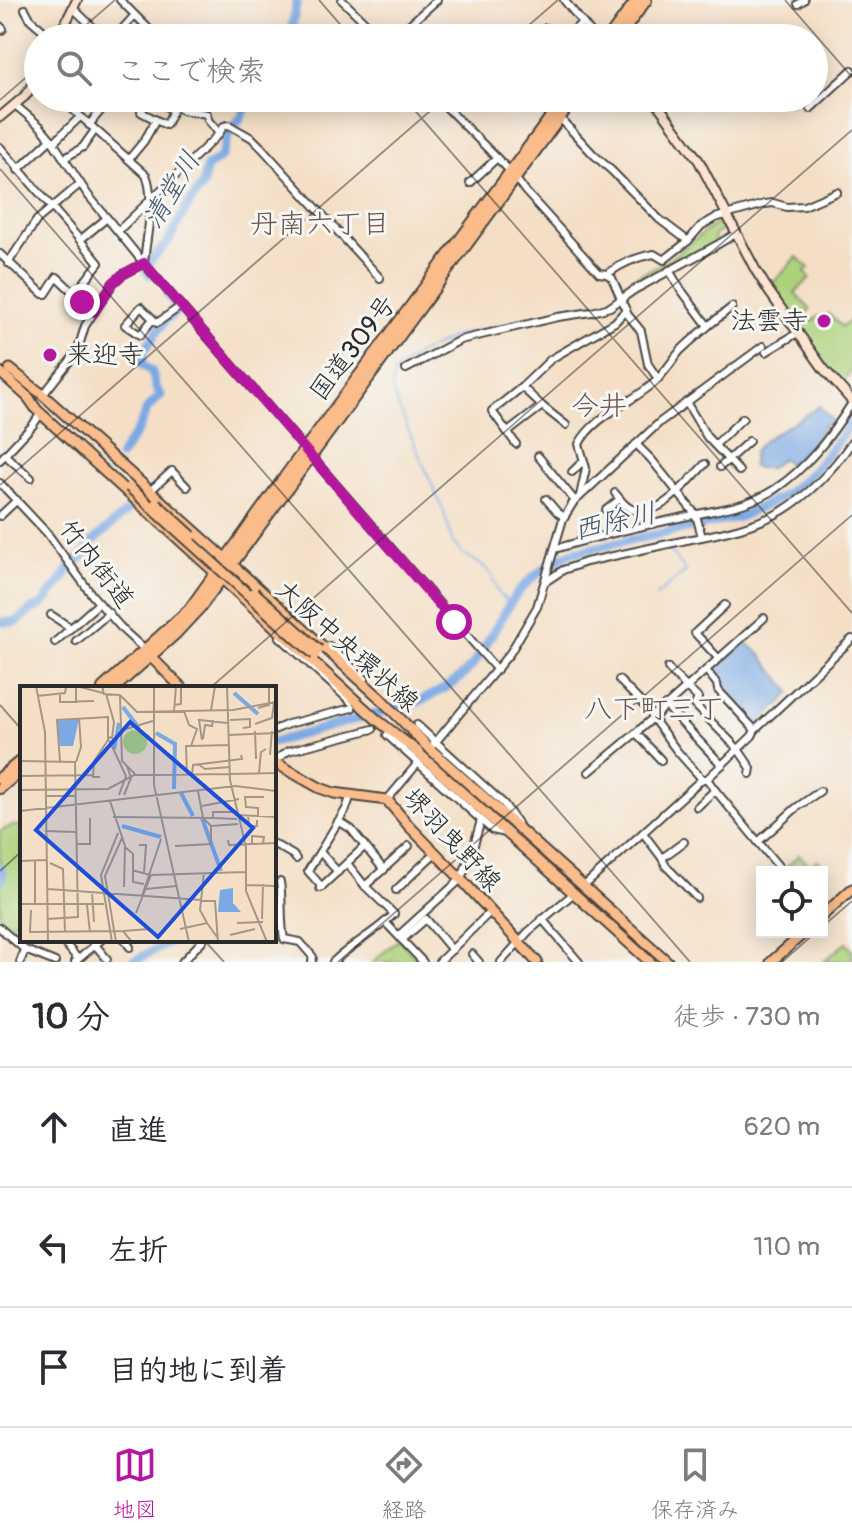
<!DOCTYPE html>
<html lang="ja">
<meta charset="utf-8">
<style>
:root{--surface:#fff;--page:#f2f2f3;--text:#2b2b33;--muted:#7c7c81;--line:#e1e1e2;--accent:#b5179e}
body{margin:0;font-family:Pangolin,"Klee One",sans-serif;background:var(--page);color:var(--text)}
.controls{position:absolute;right:24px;bottom:24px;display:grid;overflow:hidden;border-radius:0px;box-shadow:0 4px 20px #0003}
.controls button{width:72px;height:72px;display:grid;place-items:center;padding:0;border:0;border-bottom:2px solid var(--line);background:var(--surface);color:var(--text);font:40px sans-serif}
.stop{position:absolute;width:24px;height:24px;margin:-18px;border:6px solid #b5179e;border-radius:50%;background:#fff}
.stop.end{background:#b5179e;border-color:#fff;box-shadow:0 2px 8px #0008}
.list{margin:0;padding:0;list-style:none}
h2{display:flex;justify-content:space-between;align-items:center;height:104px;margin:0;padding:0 32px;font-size:34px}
h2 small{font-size:26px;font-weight:400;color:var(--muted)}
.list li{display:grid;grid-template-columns:52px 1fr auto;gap:24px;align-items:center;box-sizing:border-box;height:120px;padding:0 32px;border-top:2px solid var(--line)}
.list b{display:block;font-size:30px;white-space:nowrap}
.list em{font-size:26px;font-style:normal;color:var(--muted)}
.icon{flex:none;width:44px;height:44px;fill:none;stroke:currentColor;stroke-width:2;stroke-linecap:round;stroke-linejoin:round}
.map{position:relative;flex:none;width:852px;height:962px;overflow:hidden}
.search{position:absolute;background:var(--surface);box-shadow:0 4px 20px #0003;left:24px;right:24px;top:24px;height:88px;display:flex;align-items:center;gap:20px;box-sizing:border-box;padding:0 28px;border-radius:44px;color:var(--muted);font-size:30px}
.sheet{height:464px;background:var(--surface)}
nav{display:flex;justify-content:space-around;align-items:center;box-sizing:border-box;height:112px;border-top:2px solid var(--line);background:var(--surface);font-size:22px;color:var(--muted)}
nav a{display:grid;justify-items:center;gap:4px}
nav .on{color:var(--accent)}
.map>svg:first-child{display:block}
</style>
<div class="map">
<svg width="852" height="962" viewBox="0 0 852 962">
<rect width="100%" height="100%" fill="#f6f6f2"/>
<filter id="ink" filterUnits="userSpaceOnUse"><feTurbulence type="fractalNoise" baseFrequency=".0125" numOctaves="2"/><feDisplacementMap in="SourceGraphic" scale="16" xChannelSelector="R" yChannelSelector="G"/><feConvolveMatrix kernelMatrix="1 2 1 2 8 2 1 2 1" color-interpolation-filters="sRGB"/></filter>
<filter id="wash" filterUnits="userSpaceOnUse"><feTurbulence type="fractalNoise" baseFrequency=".006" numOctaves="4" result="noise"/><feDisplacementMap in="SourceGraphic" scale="32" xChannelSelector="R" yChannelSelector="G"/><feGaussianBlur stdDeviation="1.8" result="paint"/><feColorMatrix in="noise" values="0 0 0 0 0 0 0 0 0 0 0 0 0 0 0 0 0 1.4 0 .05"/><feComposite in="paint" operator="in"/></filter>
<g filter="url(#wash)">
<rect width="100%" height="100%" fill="#f4dfc6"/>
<g fill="#add27c" stroke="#6c7e54" stroke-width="2">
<path d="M725,219L729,226L714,235L715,243L622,294L619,292L618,288C631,277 647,272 662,263C685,251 702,230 725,219Z"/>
<path d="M797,257L809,268L805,272L810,278L795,293L810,309L806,315L812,321L819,316L823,319L828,314L842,327L852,319V371L840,383L829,369L771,285Z"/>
<path d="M12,826H22V919L14,920L8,934L0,924V890L4,874L0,864V831Z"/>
<path d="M799,855L810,866L817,860L820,862L810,872H786V868Z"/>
<path d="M399,939L417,960L415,962H373Z"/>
<path d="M846,943L852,950V962L824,961Z"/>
</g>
<g fill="#7aa9e4" stroke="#526a88" stroke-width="2">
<path d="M819,406L832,420L828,426L825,424L807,451L800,454L790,465L781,458L770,468H754L752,465C753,461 752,456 754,452C762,436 804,419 819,406Z"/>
<path d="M746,642L761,655L791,693L757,725H754L725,693L724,683L715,670Z"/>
</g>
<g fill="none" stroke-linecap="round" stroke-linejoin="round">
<g stroke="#7aa9e4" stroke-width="2">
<path d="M656,596L686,571L670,551L673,546"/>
<path d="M510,604L499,594L492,576L485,567L462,553L453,543L443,510L395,399L392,385L394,372L416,355L456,336L595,302"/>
</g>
<g stroke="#7aa9e4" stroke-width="9">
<path d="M290,38L297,0"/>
<path d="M150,275L146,270L150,261L168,242L188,205L202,186L207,167L221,157L231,128L240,119L252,98"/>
<path d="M120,456L139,428L147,409L161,395L156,388L152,372L143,365L142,354L165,320L179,310L167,295"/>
<path d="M0,622H17L32,609L42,605L62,580L70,568L87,552L90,544L133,506"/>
<path d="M274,742L418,702C437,693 456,684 470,668C488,647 497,621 513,599C528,578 549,564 571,553L739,517C754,510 770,504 784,495C813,476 832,448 852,421"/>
<path d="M0,868L3,874L0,882"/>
<path d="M132,962L174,940"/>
</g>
</g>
</g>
<g filter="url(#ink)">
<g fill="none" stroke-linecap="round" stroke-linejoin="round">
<defs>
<g id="street">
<path d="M120,0L150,30L166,38"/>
<path d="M342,0L381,38"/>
<path d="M564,0L595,38"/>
<path d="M798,4L804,0"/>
<path d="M73,8L104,38"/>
<path d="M25,9L31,20L52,38"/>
<path d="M0,26L3,29L0,31"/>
<path d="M114,38L134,16"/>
<path d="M394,38L437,0"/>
<path d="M536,38L546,28L554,38"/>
<path d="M564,38L582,23"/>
<path d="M60,98L146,175C156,199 146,237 144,263"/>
<path d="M149,98L141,112L166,125L175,106L182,110L207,114L208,120L219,133"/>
<path d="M151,98L173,110"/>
<path d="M437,98L510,171L525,191L599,273L607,274L612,278L628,315L641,331L648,364L658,379"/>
<path d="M15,105L40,126L51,139L88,195L107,218"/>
<path d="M810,109L852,70"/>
<path d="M559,117L593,154L612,171L659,219L688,241"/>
<path d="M89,125L106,104L109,103L118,108L139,98L147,101"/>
<path d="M54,142L80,117"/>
<path d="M0,147L80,240L107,218L146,266L497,670"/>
<path d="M65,158L83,147L95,130"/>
<path d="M129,159L144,141L156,120"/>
<path d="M18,170L51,139"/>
<path d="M470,183L497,158"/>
<path d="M118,231L218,135L224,126L229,125L252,138L261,147L380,278"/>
<path d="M0,254L43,294H46L57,277L94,312"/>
<path d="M8,263L37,220L80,184"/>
<path d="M607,274C622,263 636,257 654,254L664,260L688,241L701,226L715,218L765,204L773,203L787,207L804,206L837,192"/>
<path d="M74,295L99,263L80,240"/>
<path d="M153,319L140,335L125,325L141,307L157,323L181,306"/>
<path d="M708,326L732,307"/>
<path d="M766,352L799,332"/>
<path d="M406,369L460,340L558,317L592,312L610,307L634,290L715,246L737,233"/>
<path d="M522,387L542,406L566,425"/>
<path d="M43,395L73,357L79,346L85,326L113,283L122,275L144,263"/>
<path d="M686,402L707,437L739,471"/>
<path d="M508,432L542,406"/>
<path d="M516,444L492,411L522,387L551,359L615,322L626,310"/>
<path d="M636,444L651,459L696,515L702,537"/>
<path d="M715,445L743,418"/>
<path d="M5,455L31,478"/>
<path d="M538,456L575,501"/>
<path d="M0,460L33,425L41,413"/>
<path d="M720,467L749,441"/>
<path d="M572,472L583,461"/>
<path d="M0,483L47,533L92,595L124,631L145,650"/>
<path d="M150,491L172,471L187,487"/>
<path d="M615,493C619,498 623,504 628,507C655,525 688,481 705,464"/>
<path d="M580,496L586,468L579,444C594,415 633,403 656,381C665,372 672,361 680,351C689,342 699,334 708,326L679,287L669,270"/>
<path d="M546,499L558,513L565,517"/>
<path d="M606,510L620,499"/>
<path d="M0,516L17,500"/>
<path d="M555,549C600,535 647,525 693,515C721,509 750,506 775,489C808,467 831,436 852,403"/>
<path d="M545,582L563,570L586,562C618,555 650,548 682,541C716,534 752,528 782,511C810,494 834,468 852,442"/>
<path d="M51,615L71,628"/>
<path d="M280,637L351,702"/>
<path d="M76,641L109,613"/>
<path d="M55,642L99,603"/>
<path d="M329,646L365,679"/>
<path d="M719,659L695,633L725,605"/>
<path d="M668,668L672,673L698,698L695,705L738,749L751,768L750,774"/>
<path d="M706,670L764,618"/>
<path d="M619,680L654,716"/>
<path d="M665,705L722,765"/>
<path d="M652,717L677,751L702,779"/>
<path d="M417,725L504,804L517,823"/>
<path d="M274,730L288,724L352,708"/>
<path d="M636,733L661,760"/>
<path d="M387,735L492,830L506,833"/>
<path d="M434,744L510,653L537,607L563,519L573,503L660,422L763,346"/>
<path d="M274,761L288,751L373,729"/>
<path d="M589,772L636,733L706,670L717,684L718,690L755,730"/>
<path d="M707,779L715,790L783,872"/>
<path d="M387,800L418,763"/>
<path d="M697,807L715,790"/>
<path d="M338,821L351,829L384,870"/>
<path d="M643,833L662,858L684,842"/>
<path d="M758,842L796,808L820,791"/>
<path d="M274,844L293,855L296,859"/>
<path d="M320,852L338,872"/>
<path d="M662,858L666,866L697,898"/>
<path d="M347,863L365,886L409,846"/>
<path d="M280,882C283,901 280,920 284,939L300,942L313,957L312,962"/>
<path d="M322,887L308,871L346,809L351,795"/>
<path d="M583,887L702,779H707L752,736L755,730L852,639"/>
<path d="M320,888L364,847"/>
<path d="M396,890L435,853"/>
<path d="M542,919L579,962"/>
<path d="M385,922L423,962"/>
<path d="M0,928L25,950L55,962"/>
<path d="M399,935L461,879L474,845L481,820"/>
<path d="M62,940L78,959"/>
<path d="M91,940L107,959"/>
<path d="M125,940L130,947"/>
<path d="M402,940L426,919L452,950"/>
<path d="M472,954L479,962"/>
<path d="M20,962L25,950"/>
<path d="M75,962L101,940"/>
<path d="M182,962L203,940"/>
<path d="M333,962C352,944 375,933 394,914L365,886"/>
<path d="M439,962L490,912"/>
<path d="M501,962L528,932L574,893"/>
</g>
<g id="secondary">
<path d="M58,38L77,0"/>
<path d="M653,98L699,161L755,269L768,290L823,368L852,401"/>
<path d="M0,117L25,96L38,77"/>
</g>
<g id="primary">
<path d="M10,369L43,395L217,551L379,697L424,743"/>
<path d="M0,372L30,399"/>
<path d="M28,397L37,410L376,719L417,751"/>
<path d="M145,651L182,688"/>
<path d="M420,740L668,962"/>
<path d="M415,750L650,962"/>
<path d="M274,762L320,788L334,793L387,800L409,826L461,879L537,962"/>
<path d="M822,916L852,889"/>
<path d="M771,962L805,932"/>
</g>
<g id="highway">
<path d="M609,38L637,0"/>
<path d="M618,38L646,0"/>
<path d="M103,688L189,610L305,449L565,98"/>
<path d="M114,688L175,634L201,606L574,98"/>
<path d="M0,778L22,760"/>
<path d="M0,788L22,769"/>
</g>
</defs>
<use href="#street" stroke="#494642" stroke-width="10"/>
<use href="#secondary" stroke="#494642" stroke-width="12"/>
<use href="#primary" stroke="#494642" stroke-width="13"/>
<use href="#highway" stroke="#494642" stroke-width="14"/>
<use href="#street" stroke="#fff" stroke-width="6"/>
<use href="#secondary" stroke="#fde4d1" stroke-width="8"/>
<use href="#primary" stroke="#fabc8b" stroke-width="9"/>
<use href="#highway" stroke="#fabc8b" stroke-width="10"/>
<defs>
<g id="primary-bridge">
<path d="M129,487L315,655"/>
<path d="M156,503L192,536"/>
<path d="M254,592L319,650"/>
</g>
</defs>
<use href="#primary-bridge" stroke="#494642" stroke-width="13" stroke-linecap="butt"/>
<use href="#primary-bridge" stroke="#fabc8b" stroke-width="9"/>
</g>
</g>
<g fill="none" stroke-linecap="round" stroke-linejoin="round" filter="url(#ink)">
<path stroke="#b5179e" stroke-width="10" d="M82,302L94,312L113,283L122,275L144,263L454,622"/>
</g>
<path fill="none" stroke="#2b2b2b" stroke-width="2" stroke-opacity="0.45" d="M319,0L352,38M785,0L852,77M71,38L115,0M514,38L558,0M404,98L852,613M0,100L38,67M0,169L690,962M0,485L445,98M210,688L852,130M0,705L22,730M0,871L22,851M822,927L852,901M204,940L224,962M338,962L852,515M782,962L816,932"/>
<g fill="#b5179e" stroke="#f6f6f2" stroke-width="3">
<circle cx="824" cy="321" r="8"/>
<circle cx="50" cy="355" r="8"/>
</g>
<g text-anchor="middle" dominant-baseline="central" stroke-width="6" stroke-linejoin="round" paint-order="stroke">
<g font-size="26" fill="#2b2b2b" stroke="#f6f6f2" text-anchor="end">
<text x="808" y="321">法雲寺</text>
<text x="66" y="355" text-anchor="start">来迎寺</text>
</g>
<g font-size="26" fill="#2b2b2b" stroke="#f6f6f2">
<text transform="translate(353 348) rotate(-53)">国道309号</text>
<text transform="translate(96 564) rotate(52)">竹内街道</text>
<text transform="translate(347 646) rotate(42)">大阪中央環状線</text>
<text transform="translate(452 840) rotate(47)">堺羽曳野線</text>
</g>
<g font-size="28" font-style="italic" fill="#47576c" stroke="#f6f6f2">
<text transform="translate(172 190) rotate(-59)">清堂川</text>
<text transform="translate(615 522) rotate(-13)">西除川</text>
</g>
<g font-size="28" fill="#6d5453" stroke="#f6f6f2">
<text x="320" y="224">丹南六丁目</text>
<text x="599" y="406">今井</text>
<text x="654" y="709">八下町三丁</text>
</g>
</g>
<g transform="translate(20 686)">
<rect width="256" height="256" fill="#f4dfc6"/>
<path d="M103 56a12 12 0 1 1 24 0a12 12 0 1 1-24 0Z" fill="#add27c"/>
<path d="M59,33L53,60H40L37,35ZM213,202V217L221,226H198L200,204Z" fill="#7aa9e4"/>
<path fill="none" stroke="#7aa9e4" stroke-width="4" d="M214,7L238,28M103,21L119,42M136,47L155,58L154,103M94,63L99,37M161,107L173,130M182,132L201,185M102,140L141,151"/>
<path fill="none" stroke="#a49788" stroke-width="2" d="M16,0L25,46L28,256M56,0L83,7M82,0L84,8L100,9M134,0V99L169,256M207,0L210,94L226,161V205L247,256M41,1H56V17M40,7V16L74,15M86,8L94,36L92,52L88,51M100,9L117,26L213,24L256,16M17,10L45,7L46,1M100,10L102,75L115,88M154,19L161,18V0M238,22L249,19V0M191,24L195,0M154,25L156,0M164,25L169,39L177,43L171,60H166L167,89M210,34L230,33V41L223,42M235,38L252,32L254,16M102,44L133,35M235,45L236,73M209,49L256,47M183,53L185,39L192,40L193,34M89,54L106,90L99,109M182,54L179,34L207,37M171,60L209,59M250,69L252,45M0,75L55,76L58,231L27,233M40,75L37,34L88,31V54L74,75L73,91H80M56,76L61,61L59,32M178,78L185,83L210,81M239,87L241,66L246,63M210,88L256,87M135,89L210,88M172,89L173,79L222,73L221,69M0,90L74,89M0,104L88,103L114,89H134M178,105L183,132L191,140L218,138M104,109L111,92L107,80M27,110H56M90,115L105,160L104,201M182,120L219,113M0,125L215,100L256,105M218,129L256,131M228,129L229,140H237V134M238,130V122L226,121L225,111H244M93,131L193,132V126H218M193,132L217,133M25,145L56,146M208,154L209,159L256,157M232,157V150L244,151L243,158M56,158H70V132M119,159H126L124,187M155,160L191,158V139M105,161L113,168V196L124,198M0,175L26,174M15,175V218M30,177L43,183L45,247M112,184L130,189L226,186M184,187L180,224L187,237M0,189V214M226,199L256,200M28,203L195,215L198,256M126,203L156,200M72,206L74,236M122,210L141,153M0,218H84M67,219L70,246M11,224L10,246L103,245L112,256M116,227L131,189M242,233L243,198M217,237L243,236M160,243L187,237L197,251M103,245L130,243M210,249L235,243M92,256L81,189L98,147M96,256L85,190L102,152"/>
<path fill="#1d4ed8" fill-opacity="0.15" stroke="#1d4ed8" stroke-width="4" d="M110,36L233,142L138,251L16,144Z"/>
<rect width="256" height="256" fill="none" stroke="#2b2b2b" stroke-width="4"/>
</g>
</svg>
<div class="controls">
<button><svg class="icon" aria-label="locate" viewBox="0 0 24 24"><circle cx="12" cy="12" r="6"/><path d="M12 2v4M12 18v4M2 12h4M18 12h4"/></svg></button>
</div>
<div class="stop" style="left:454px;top:622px"></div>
<div class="stop end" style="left:82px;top:302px"></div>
<div class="search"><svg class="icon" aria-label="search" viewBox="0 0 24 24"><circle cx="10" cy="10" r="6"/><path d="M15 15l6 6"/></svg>ここで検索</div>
</div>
<section class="sheet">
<h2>10 分<small>徒歩 · 730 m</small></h2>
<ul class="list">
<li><svg class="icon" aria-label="ahead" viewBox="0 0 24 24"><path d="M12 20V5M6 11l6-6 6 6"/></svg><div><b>直進</b></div><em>620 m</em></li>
<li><svg class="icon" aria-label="left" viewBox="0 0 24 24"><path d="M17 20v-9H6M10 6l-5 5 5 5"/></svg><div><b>左折</b></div><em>110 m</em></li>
<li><svg class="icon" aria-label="arrive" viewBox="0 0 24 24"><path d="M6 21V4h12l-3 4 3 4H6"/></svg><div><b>目的地に到着</b></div></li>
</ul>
</section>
<nav>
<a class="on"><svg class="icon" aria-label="map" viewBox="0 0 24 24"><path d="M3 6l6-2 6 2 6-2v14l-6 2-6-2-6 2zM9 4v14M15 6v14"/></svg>地図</a>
<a><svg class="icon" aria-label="directions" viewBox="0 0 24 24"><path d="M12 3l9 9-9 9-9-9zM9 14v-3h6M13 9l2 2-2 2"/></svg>経路</a>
<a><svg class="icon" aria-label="saved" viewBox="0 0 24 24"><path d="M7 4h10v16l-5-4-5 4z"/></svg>保存済み</a>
</nav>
